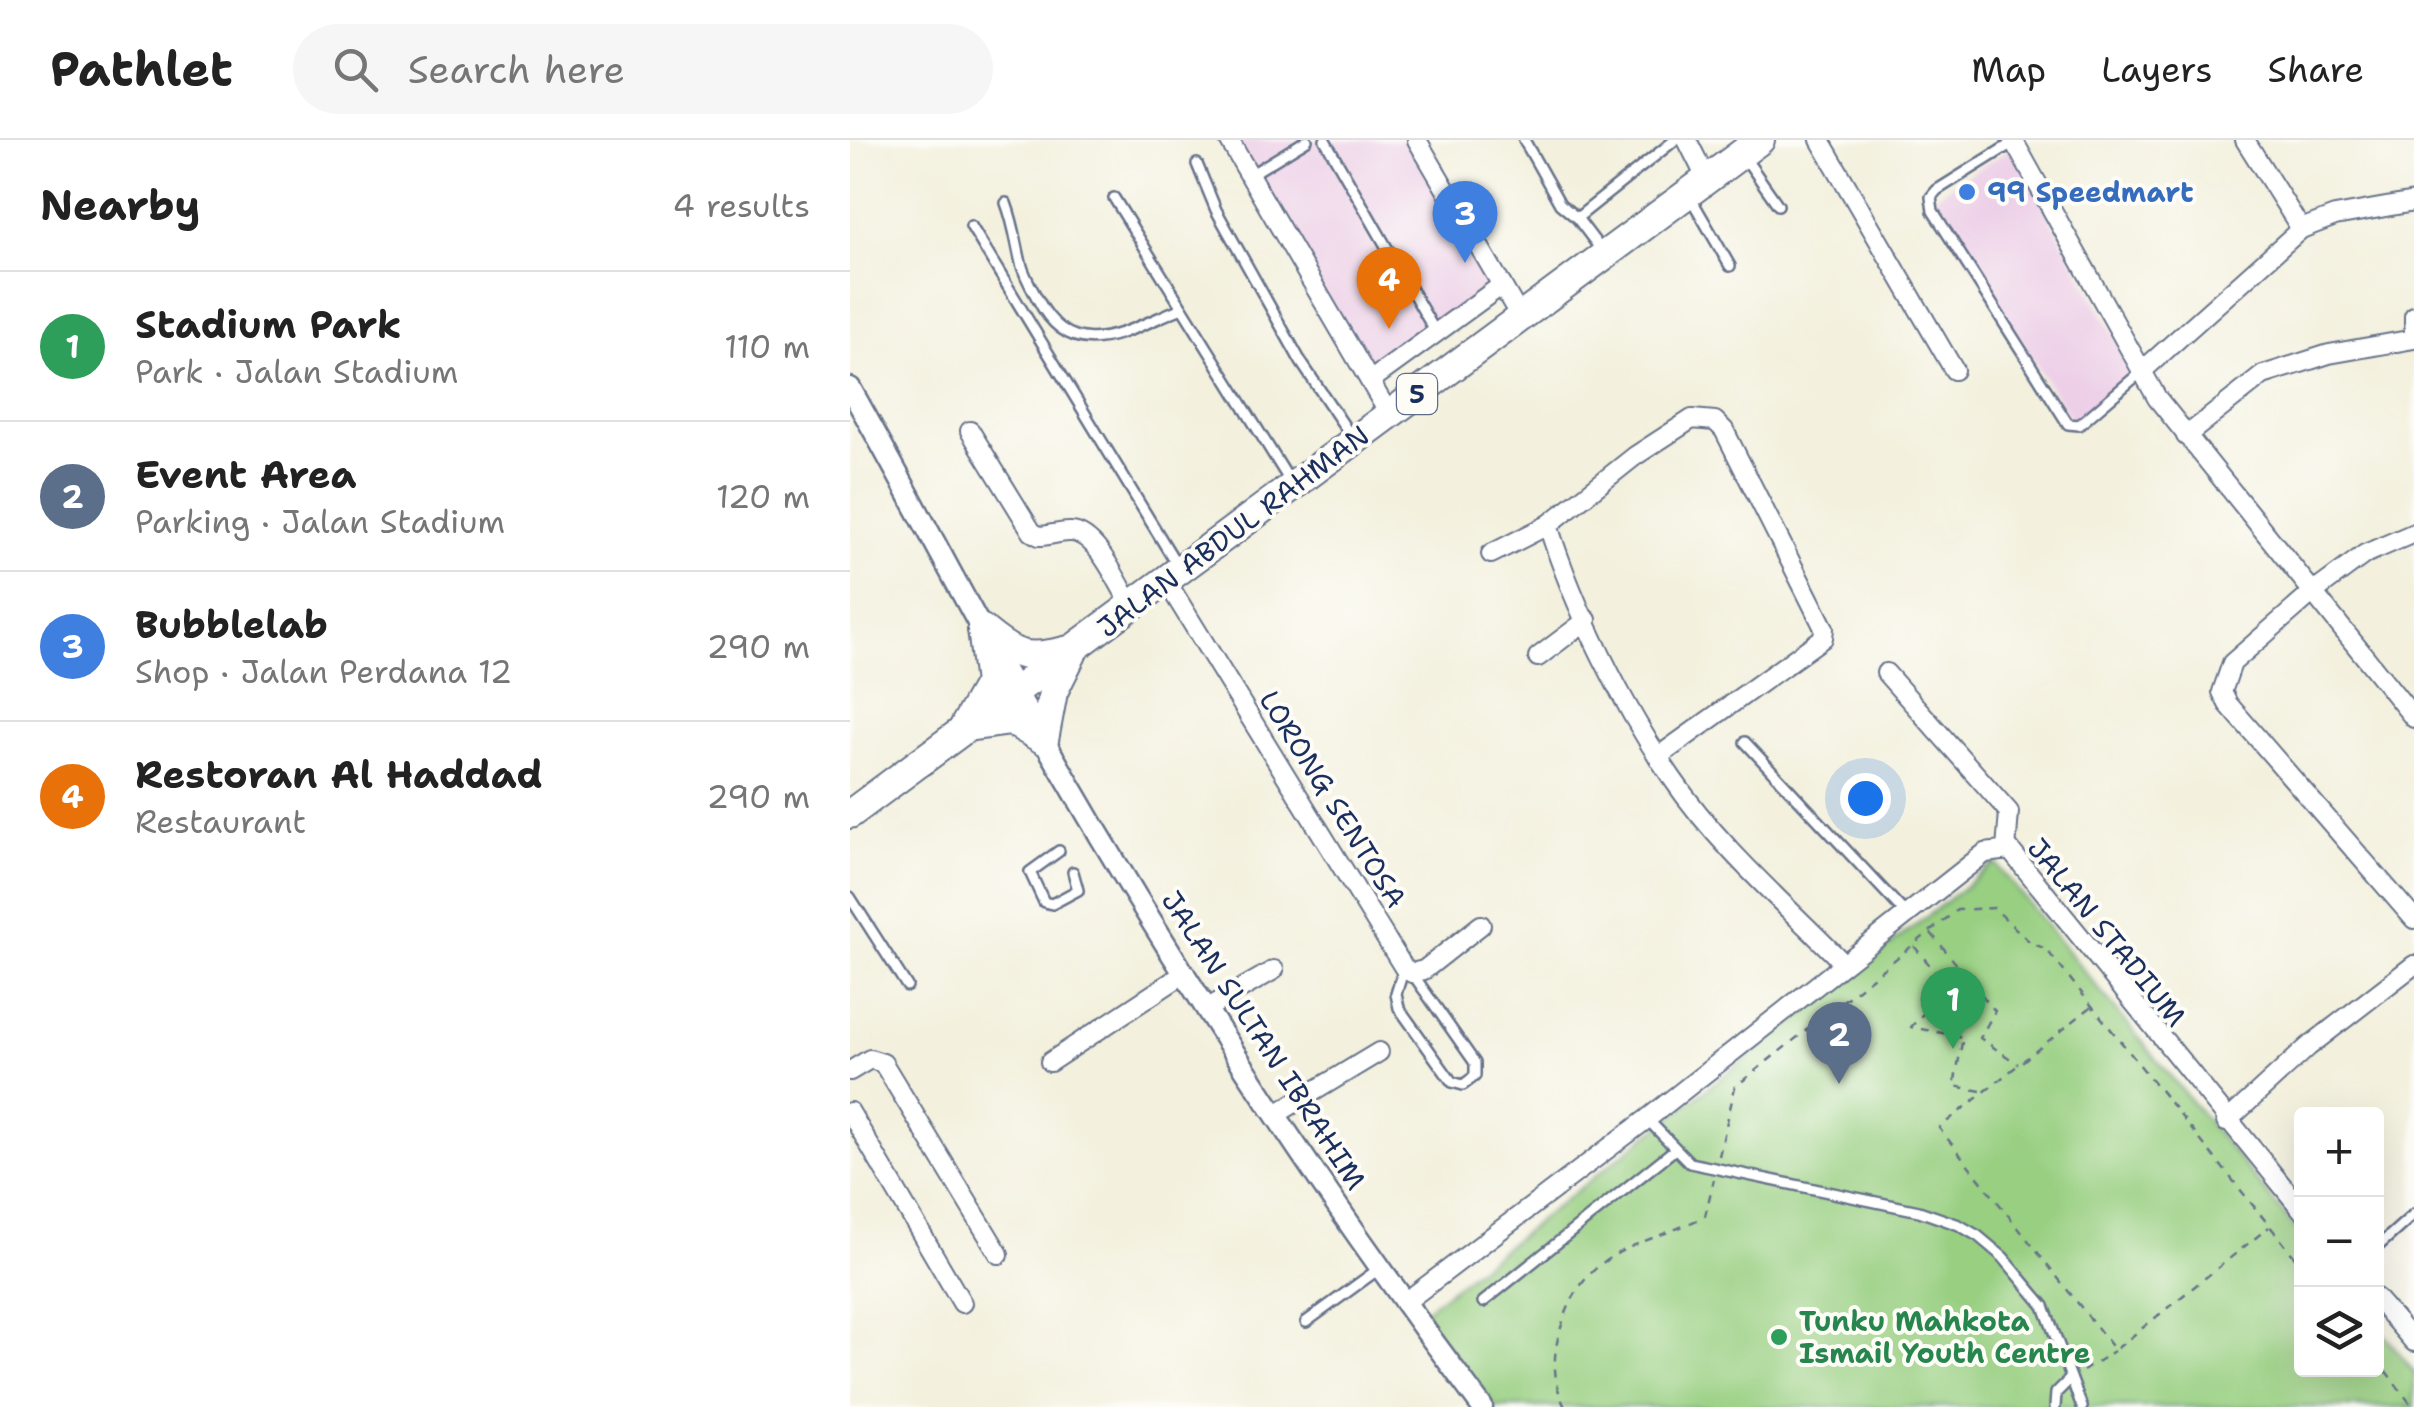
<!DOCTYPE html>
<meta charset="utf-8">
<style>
:root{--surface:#fff;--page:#f6f6f6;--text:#222;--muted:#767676;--line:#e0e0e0;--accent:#d93025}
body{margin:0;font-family:"Shantell Sans",sans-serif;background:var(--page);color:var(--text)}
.controls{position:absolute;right:30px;bottom:30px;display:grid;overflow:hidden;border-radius:10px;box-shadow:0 10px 40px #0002}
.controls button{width:90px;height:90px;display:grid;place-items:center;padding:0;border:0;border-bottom:2px solid var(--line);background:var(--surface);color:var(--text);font:50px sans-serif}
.you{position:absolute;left:1015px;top:658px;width:35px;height:35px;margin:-25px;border:8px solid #fff;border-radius:50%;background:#1a73e8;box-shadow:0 0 0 15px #1a73e833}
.badge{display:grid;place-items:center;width:65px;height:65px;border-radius:50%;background:var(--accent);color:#fff;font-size:32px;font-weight:700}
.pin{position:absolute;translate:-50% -82px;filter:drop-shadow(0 2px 5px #0008)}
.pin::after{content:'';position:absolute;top:52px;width:35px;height:30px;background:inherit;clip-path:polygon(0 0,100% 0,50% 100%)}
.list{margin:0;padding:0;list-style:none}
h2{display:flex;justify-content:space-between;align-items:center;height:130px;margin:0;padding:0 40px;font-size:42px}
h2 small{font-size:32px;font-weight:400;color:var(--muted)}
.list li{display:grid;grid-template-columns:65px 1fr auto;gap:30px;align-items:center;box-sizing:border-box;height:150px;padding:0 40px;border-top:2px solid var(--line)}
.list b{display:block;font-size:38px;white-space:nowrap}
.list p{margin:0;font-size:32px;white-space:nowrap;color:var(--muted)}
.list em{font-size:32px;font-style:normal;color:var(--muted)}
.icon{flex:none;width:55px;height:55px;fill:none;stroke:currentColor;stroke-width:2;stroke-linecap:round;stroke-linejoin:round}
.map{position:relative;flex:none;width:1564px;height:1267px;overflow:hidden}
header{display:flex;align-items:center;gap:60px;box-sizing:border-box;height:140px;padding:0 50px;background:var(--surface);border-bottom:2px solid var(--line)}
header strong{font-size:48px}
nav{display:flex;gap:55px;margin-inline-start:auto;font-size:35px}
.search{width:700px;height:90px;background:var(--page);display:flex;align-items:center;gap:25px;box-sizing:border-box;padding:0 35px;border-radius:55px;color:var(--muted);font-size:38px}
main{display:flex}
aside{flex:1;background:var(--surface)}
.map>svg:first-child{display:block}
</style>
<header>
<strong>Pathlet</strong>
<div class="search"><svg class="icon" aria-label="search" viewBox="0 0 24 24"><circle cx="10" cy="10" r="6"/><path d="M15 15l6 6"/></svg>Search here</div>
<nav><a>Map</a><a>Layers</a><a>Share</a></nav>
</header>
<main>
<aside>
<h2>Nearby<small>4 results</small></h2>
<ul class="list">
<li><span class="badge" style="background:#2e9e5b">1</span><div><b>Stadium Park</b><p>Park · Jalan Stadium</p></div><em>110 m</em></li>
<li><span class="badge" style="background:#5c6f8a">2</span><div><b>Event Area</b><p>Parking · Jalan Stadium</p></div><em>120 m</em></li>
<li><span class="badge" style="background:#3f7fe0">3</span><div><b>Bubblelab</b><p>Shop · Jalan Perdana 12</p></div><em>290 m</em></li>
<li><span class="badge" style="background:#e8710a">4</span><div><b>Restoran Al Haddad</b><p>Restaurant</p></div><em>290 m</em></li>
</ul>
</aside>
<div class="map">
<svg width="1564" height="1267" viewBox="0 0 1564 1267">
<rect width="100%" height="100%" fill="#fdfcf7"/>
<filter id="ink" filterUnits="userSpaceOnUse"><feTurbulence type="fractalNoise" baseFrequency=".01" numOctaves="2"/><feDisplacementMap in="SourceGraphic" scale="20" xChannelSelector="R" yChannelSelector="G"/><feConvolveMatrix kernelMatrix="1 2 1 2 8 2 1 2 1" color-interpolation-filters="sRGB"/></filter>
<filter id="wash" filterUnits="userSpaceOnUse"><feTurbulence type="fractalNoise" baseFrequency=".0048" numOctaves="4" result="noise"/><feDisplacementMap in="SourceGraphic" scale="40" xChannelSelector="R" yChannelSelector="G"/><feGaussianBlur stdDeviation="2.25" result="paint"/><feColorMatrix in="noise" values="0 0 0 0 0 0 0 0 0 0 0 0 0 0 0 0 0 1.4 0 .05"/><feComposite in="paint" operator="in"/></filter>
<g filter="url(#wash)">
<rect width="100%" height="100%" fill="#f3f0dd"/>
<g fill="#edd0e8">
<path d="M386,0H561L645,144L521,233Z"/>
<path d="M1162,8L1285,233L1228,280H1221L1086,69L1084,59L1090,52Z"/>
</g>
<path fill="#98cf81" stroke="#5a7f70" stroke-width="2.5" d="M1145,723L1451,1095L1452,1230H1526L1527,1186L1564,1232V1267H645L571,1173Z"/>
</g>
<g filter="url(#ink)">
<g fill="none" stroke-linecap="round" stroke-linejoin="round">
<defs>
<g id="service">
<path d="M475,0L586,193"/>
<path d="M674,0L710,64L727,78"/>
<path d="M1164,2L1087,50L1081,57L1083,71L1218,284L1229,285L1291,232"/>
<path d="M895,18L928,65"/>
<path d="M347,24L366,70L451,222L503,299"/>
<path d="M400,35L457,0"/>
<path d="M839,55L880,126"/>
<path d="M264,58L441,343"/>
<path d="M156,63C164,84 166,102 171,123C174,135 181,147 187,158C223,229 276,190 332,168"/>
<path d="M121,86L327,425"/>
<path d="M752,111L727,78L825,0"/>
<path d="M895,602L1056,774"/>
<path d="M209,711L180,732L194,762L202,764L228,750L223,732"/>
<path d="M0,757L57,846"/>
<path d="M554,828L546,854L549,868L602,942L613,945L625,936V923L562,833"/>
<path d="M797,979L840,1023L1069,1071L1109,1085L1128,1096L1153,1117L1194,1166L1232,1267"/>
<path d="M1526,1108L1564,1074"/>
<path d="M633,1162L824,1010"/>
<path d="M456,1182L530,1128"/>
<path d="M1205,1267L1206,1253L1220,1239"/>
</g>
<g id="minor">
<path d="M379,0L539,274"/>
<path d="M567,0L671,178"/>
<path d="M837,0L857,40"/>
<path d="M970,0L1104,230"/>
<path d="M1163,0L1307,258L1564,578"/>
<path d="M1395,0L1451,89"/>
<path d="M1564,176V192"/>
<path d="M1291,232L1451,89L1485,76L1564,62"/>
<path d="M520,241L652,145"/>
<path d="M120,291L182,392L189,396C200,396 211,391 221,392C247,393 269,445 281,465"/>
<path d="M1336,296L1413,235L1479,214L1564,199"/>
<path d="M698,385C724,468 773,567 822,638C869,707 935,764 993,823"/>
<path d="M1564,393L1515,414L1461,454L1382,523L1372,552L1378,564L1564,779"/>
<path d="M641,414L698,385L785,316L842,279L865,281L874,290L974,488L973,498L809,616"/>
<path d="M315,439L554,828L562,833L574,830L631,785"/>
<path d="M688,517L737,480"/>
<path d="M1036,533L1159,672L1156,710"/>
<path d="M358,868L424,830"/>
<path d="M200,922L335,833"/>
<path d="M0,931L20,919L33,923L149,1114"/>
<path d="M0,972L112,1163"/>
<path d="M428,973L529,912"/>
<path d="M1376,982L1458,907L1564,825"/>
<path d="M1526,1158L1564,1202"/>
<path d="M554,1163L797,979L1135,713L1160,710L1452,1070"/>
</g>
<path id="tertiary" d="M0,248C57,349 110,452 167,553C306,800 462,1041 632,1267"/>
<g id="primary">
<path d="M132,489C165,517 176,521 219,510"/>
<path d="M115,585L139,543L132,489"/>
<path d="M124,586L161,581L194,600L203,552L222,514"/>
<path d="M0,674L910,0"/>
</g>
</defs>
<use href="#service" stroke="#67738a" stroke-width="14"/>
<use href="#minor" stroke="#67738a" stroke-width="22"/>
<use href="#tertiary" stroke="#67738a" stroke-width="25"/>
<use href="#primary" stroke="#67738a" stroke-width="32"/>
<g stroke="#67738a" stroke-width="2.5" stroke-dasharray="8 8" stroke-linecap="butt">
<path d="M1081,793L1145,871L1130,898L1168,924"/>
<path d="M1064,806L1091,839L1090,855L1061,887L1113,897L1104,946L1131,951"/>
<path d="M1093,839L1115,837"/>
<path d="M1241,867L1089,988L1265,1210L1419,1087"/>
<path d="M869,1016L885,947L1107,770L1144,768L1181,803L1196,809L1452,1126"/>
<path d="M1526,1218L1563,1267"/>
<path d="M1233,1231L1264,1211"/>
<path d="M715,1267C703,1243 702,1216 710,1191C735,1105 787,1110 855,1076L864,1039"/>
</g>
<use href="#service" stroke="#fff" stroke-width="9"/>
<use href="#minor" stroke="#fff" stroke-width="18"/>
<use href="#tertiary" stroke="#fff" stroke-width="20"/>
<use href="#primary" stroke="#fff" stroke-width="28"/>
</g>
</g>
<circle fill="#3f7fe0" stroke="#fdfcf7" stroke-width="4" cx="1117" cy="52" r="10"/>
<circle fill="#2e9e5b" stroke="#fdfcf7" stroke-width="4" cx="929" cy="1197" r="10"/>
<g text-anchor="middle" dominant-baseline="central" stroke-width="8" stroke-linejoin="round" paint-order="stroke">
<rect fill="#fdfcf7" stroke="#5f6c8c" stroke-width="2.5" x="547" y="234" width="40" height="40" rx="8"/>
<g font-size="25" font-weight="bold" fill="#1b2f5e">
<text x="567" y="254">5</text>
</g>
<g font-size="28" font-weight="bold" fill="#366cbe" stroke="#fdfcf7" text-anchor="start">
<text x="1137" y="52">99 Speedmart</text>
</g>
<g font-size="28" fill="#1b2f5e" stroke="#fdfcf7">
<text transform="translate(383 391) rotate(-37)">JALAN ABDUL RAHMAN</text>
<text transform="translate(483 659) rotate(58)">LORONG SENTOSA</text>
<text transform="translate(1257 792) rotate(51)">JALAN STADIUM</text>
<text transform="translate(414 900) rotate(57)">JALAN SULTAN IBRAHIM</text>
</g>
<g font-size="28" font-weight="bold" fill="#27864d" stroke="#fdfcf7" text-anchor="start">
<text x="949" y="1181">Tunku Mahkota<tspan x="949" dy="32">Ismail Youth Centre</tspan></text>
</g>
</g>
</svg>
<div class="controls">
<button>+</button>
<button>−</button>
<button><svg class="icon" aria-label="layers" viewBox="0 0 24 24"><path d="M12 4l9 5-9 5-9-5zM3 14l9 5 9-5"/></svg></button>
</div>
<div class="you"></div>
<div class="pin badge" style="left:1103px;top:909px;background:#2e9e5b">1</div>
<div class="pin badge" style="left:989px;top:944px;background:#5c6f8a">2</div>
<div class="pin badge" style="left:615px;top:123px;background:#3f7fe0">3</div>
<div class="pin badge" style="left:539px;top:189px;background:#e8710a">4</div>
</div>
</main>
